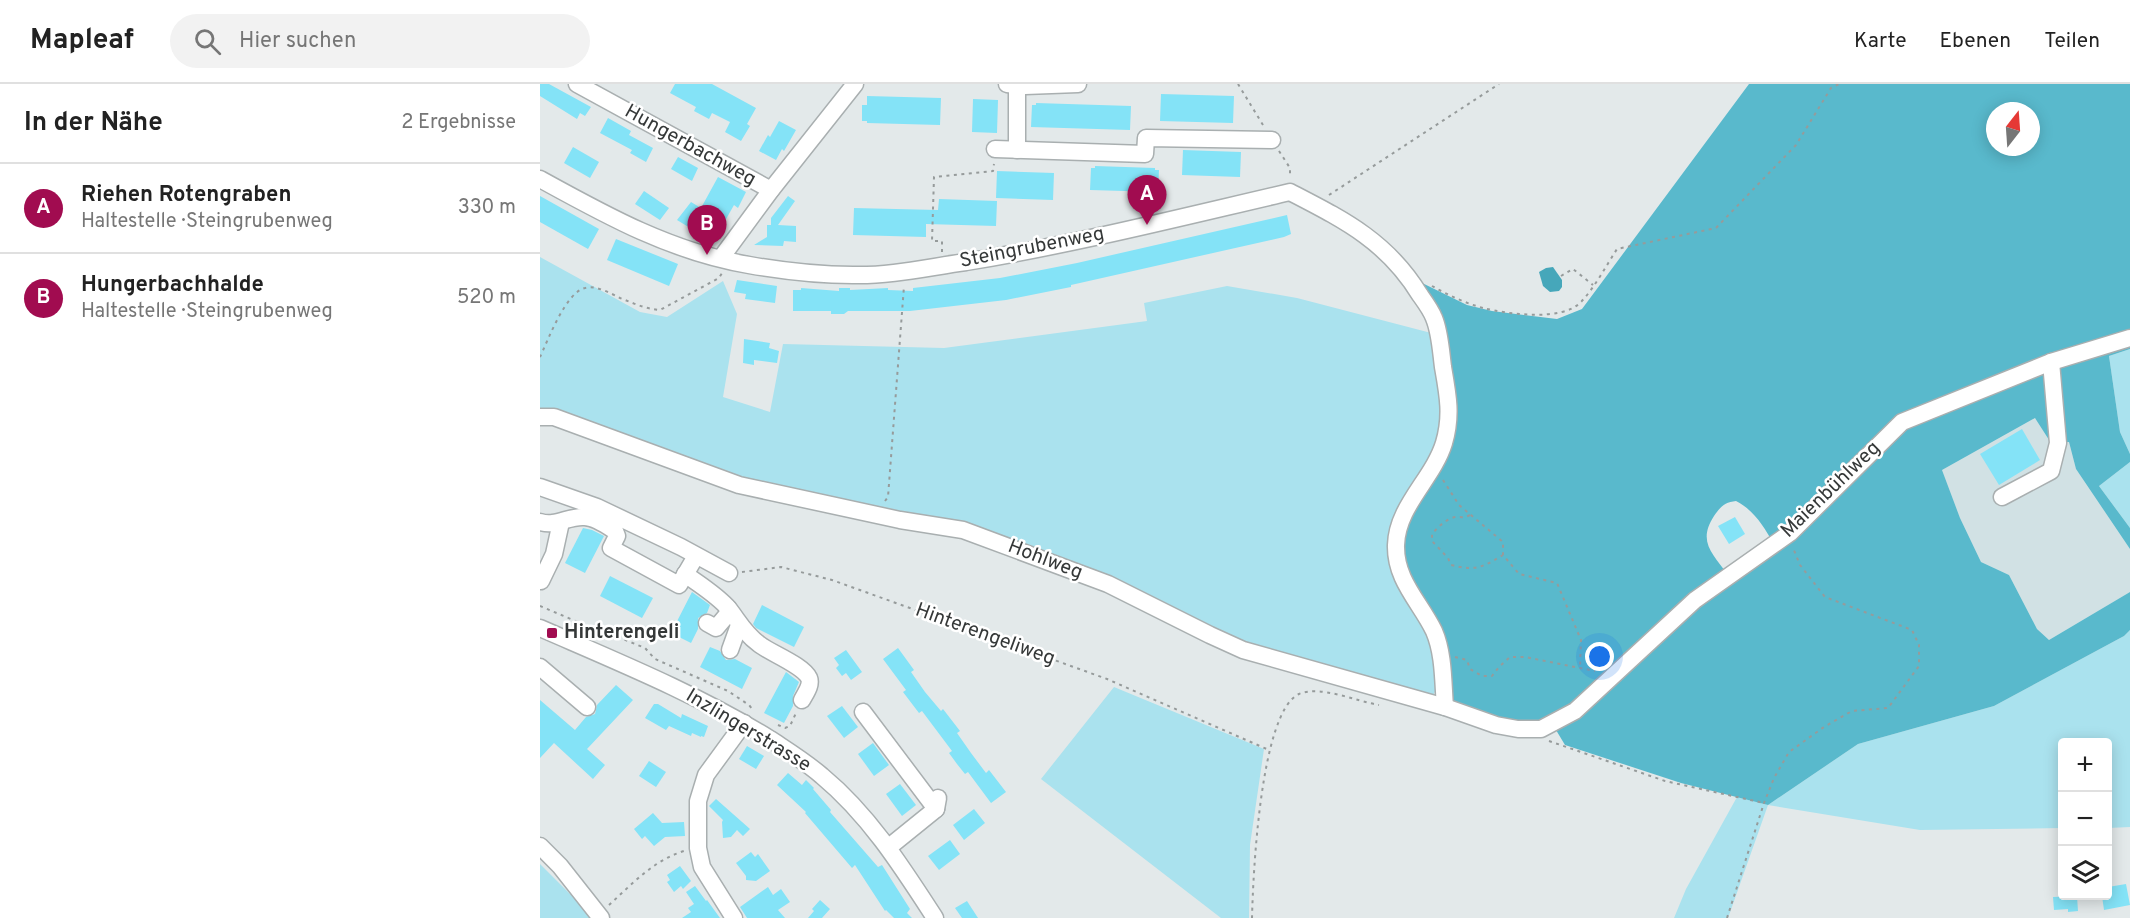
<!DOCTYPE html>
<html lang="de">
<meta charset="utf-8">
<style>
:root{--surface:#fff;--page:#f2f2f2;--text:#222;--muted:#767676;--line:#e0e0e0;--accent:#a10c50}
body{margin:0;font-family:Overpass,sans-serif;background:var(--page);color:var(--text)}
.controls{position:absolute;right:18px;bottom:18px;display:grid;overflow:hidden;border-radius:6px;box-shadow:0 3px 15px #0003}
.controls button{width:54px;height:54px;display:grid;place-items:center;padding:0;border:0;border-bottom:2px solid var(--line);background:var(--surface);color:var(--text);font:30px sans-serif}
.compass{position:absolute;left:1446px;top:18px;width:54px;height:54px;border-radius:50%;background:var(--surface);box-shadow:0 3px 15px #0003;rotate:17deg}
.you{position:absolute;left:1060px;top:573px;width:21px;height:21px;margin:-15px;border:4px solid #fff;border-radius:50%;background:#1a73e8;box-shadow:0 0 0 9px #1a73e833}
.badge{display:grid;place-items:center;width:39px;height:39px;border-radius:50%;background:var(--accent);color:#fff;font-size:20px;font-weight:700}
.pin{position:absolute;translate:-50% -50px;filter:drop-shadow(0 2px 3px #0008)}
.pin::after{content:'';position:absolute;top:32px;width:21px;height:18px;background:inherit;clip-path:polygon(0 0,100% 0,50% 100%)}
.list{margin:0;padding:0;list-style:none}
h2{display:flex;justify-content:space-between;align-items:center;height:78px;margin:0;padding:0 24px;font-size:26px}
h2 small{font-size:20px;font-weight:400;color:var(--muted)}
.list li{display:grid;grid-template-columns:39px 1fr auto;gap:18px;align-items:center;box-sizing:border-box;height:90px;padding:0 24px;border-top:2px solid var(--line)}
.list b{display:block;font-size:22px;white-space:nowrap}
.list p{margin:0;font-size:20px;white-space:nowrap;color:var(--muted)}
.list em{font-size:20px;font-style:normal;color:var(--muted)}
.icon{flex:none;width:33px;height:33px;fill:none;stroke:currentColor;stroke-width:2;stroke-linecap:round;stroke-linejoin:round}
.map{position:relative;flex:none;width:1590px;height:834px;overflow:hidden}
header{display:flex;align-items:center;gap:36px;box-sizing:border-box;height:84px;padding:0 30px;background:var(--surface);border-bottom:2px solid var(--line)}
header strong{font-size:28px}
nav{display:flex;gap:33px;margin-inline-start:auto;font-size:21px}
.search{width:420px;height:54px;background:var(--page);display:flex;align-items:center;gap:15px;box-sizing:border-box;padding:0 21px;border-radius:33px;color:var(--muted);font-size:22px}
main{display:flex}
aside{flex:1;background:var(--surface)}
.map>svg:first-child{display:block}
</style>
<header>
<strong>Mapleaf</strong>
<div class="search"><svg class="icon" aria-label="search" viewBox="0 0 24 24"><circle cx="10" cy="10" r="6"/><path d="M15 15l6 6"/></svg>Hier suchen</div>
<nav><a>Karte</a><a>Ebenen</a><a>Teilen</a></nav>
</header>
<main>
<aside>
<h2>In der Nähe<small>2 Ergebnisse</small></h2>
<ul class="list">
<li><span class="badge">A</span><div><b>Riehen Rotengraben</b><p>Haltestelle · Steingrubenweg</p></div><em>330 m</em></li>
<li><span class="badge">B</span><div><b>Hungerbachhalde</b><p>Haltestelle · Steingrubenweg</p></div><em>520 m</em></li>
</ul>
</aside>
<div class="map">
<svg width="1590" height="834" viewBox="0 0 1590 834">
<rect width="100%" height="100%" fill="#e3e9ea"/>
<path fill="#d1e1e4" d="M1495,334L1529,358L1536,385L1590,465V508L1509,556L1497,545L1469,491L1441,478L1420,434L1402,386Z"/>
<g fill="#aae2ee">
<path d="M0,173L100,228L127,233L183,197L197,230L183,313L230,328L243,260L404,264L607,237L604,219L687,202L757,214L895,250L904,318L887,546L900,596L893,612L705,562L442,448L303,425L0,330Z"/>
<path d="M1590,265V370L1580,348L1569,272Z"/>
<path d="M1590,378V444L1559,402Z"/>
<path d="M1590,546V743L1568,744V658H1522V744L1380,746L1228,721L1188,834H1134L1146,805L1197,713L1228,721L1318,660L1454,622L1584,552Z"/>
<path d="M574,603L724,665L710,761L709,834H681L501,695Z"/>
<path d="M0,780L54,834H0Z"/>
</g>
<path fill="#59b9cc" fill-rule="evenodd" d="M1209,0H1590V265L1569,272L1580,348L1590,370V378L1559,402L1590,444V465L1536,385L1529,358L1511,359L1495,334L1402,386L1420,434L1441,478L1469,491L1497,545L1509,556L1590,508V546L1584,552L1454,622L1318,660L1228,721L1141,699L1025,661L1016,646L955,636L912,622L863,485L861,448L912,318L876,196L927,221L952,227L1017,235L1042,225ZM1455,27H1491V63H1455ZM1196,417C1215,427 1223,442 1234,460L1188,491C1173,470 1157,458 1174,432C1180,423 1185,418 1196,417Z"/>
<path fill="#46a7ba" d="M1013,183L1022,196V203L1019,207L1010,208L1003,202L999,188L1006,184Z"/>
<g fill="#84e3f7">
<path d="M0,0H9L51,23L45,32L40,29L37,35L0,12Z"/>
<path d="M135,0H172L216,24L207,40L210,42L201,57L185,48L190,38L172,29L169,35L154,27L156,23L130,9Z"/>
<path d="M621,10L694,12L693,39L620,37Z"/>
<path d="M327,12L401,14L400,41L327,39V37H322V21H327Z"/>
<path d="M433,15L458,16L457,49L432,48Z"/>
<path d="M496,19L591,22L590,46L491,43L492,21H496Z"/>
<path d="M68,34L91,47L89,51L113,64L106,78L90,69L92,66L60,49Z"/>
<path d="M239,37L256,46L244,67L242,65L236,76L219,67L228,51L230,53Z"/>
<path d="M33,63L59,78L50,94L24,79Z"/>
<path d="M643,66L701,68L700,93L642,91Z"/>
<path d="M138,73L158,84L152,97L131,85Z"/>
<path d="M555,82L615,84V86H619L618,108L550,106L551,84H555Z"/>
<path d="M457,87L514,89L513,116L456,114Z"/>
<path d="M178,93L206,108L198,124L194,121L176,153L155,147L137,136L151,118L161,124Z"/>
<path d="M104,107L129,124L120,136L95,120Z"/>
<path d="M0,112L59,145L48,165L0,138Z"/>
<path d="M248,112L255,117L238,141L256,142V158L244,157L243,162L214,161L227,153V141H231V134Z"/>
<path d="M399,115L457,117L456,142L386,140V153L313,151L314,124L398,126Z"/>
<path d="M747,131L751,150L744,153L531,201V203L466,216L370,227H308L304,230H291V227H253V206H261V204L299,207V204H310V206L348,204V206L373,207V204L460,194L537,179Z"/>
<path d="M76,155L138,180L129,202L67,176Z"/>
<path d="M197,196L237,202L235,219L205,215L206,210L194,208Z"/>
<path d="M204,255L230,259L229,264L239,267L237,279L214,276V281L203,279Z"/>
<path d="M1482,345L1500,376L1459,401L1440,370Z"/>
<path d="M1195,433L1205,450L1189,460L1178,442Z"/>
<path d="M43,444L52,446L64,452L45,489L25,479Z"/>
<path d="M70,492L113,514L102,534L60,512Z"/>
<path d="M152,508L170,521L167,529L158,534V545L151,559L131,549Z"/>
<path d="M222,521L264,543L254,563L216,544L213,540Z"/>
<path d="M170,563L180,567L186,576L195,575L212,584L202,605L160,583Z"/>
<path d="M358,564L374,586L371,588L385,608L401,627L403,625L420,647L417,649L431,669L446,689L449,686L466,708L451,719L428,688L425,690L417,680L409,669L412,667L382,627L379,629L363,608L366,606L343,575Z"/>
<path d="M306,566L322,588L311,596L306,589L302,592L296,584L299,581L294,574Z"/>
<path d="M246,588L259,598L253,612V622L244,639L224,629Z"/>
<path d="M76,601L93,616L47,665L65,681L53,695L14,659L0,674V616L35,646L46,633L55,630L57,621Z"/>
<path d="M114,620H118L141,634L142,630L168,642L164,653L161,652V653L152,649L151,652L129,642L126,646L105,634Z"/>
<path d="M302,622L318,643L304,654L287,632Z"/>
<path d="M333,659L349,681L334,692L318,670Z"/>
<path d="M207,662L224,672L216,685L199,675Z"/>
<path d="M109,677L126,688L116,703L99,692Z"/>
<path d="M248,689L262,701L266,696L274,704L273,705L291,726L290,728L338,783L342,781L370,825L367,829L372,834H354L346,826L345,827L315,781L312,784L265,729L266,728L237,701Z"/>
<path d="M360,700L376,721L362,732L346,710Z"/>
<path d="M176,715L210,745L203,752L197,746L191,753L183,754L182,738L183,736L169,722Z"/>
<path d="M434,725L445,739L424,756L413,741Z"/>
<path d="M113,729L122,739L144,738L145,752L125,753L114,762L105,752L102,755L94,745Z"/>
<path d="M410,756L420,770L399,786L388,772Z"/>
<path d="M211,768L215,773L218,770L230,787L216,797L206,796V792L196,779Z"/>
<path d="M140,782L151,797L143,805L141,802L134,808L127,798L130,796L127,791Z"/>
<path d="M1586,800L1590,821L1564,826L1562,812H1568V803Z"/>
<path d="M155,802L166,817L167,816L180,834H142L151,828L148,824L154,820L146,808Z"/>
<path d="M228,803L233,811L241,805L250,818L238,826L245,834H207L200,823Z"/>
<path d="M1537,812L1538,827L1528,828V825L1514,826L1513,813Z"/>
<path d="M280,816L290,825L282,834H268L274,827L272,825Z"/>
<path d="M427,817L438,834H422L415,824Z"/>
</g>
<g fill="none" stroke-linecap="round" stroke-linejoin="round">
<defs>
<g id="minor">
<path d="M37,0L231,106"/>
<path d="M467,0L485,2L538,0"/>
<path d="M477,1V66"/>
<path d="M455,65L605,70L606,54L732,56"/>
<path d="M0,95C67,132 132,168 209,181C243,187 279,191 313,191C351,192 389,183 426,178C535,160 642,133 750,108C804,136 847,157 880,211C885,218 891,226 894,234C900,248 901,268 903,283C908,311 912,332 904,359C893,395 857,422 856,461C855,496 880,518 894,547C904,570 903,599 905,623"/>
<path d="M181,174L231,106L315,0"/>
<path d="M0,333H14L199,401L360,436L423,446L568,500L670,551L703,566L905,623L956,641L978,645H1001L1035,627L1155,516L1250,449L1362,338L1511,278L1590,254"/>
<path d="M0,403L57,423L141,463L189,489"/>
<path d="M1462,413L1511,387L1518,359L1511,278"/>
<path d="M0,438C16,443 28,432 44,433C55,433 66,441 75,447L77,452L71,464L139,501L156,472"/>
<path d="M145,490C160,501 177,511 189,525C199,538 205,550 219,560C230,569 263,581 269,594C272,601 265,610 262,616"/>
<path d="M1,497L14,470L21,438"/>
<path d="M167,539L176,544L187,531L188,524"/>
<path d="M0,544C78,578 157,610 230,655C248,667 266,678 282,692C329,731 362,783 395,834"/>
<path d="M190,566L199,541"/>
<path d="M0,583L47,623"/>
<path d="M323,628L396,725"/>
<path d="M0,762L20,782L61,834"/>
<path d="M349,763L396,725L398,714"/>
<path d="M194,834L162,783L158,764V717L166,691L204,639"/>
</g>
</defs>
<use href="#minor" stroke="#a9afb0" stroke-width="19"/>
<g stroke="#969b9b" stroke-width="2" stroke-dasharray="3 4.5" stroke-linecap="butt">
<path d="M698,0L723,41"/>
<path d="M739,67L750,84V93"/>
<path d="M789,111L959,0"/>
<path d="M402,168V157H392L394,93L453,87L454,80"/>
<path d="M1021,192L1033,185L1053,201"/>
<path d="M892,202C908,211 925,219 943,224C967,230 1022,238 1041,218C1055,203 1066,182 1077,165L1176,144L1256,61L1291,4L1299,0"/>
<path d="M0,273C8,256 26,208 45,204C56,201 70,209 80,214C93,219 105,225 120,226L179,194L182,189"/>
<path d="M903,396L919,421L963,458V471L979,490L1017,499L1041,556L1040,583"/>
<path d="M345,417L348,413L364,202"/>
<path d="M930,431C924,434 922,433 916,433C907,434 898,443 892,450V457L908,474L911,481C936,487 941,484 963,471"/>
<path d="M202,488L241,483L292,496L567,595L729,666"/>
<path d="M0,522L71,552"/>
<path d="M48,548L60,552L83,555L105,564L115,575L188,607L209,621L213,626"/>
<path d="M915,573L927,576L930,585L942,592H952L959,583L970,573H985L1055,587"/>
<path d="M238,641L245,644L250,642L256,629"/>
<path d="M1009,657L1125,697L1224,719"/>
<path d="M69,821C92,800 114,776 144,767"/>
<path d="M712,834C713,793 720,628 759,610C780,601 816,617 839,621"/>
<path d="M1187,834L1224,719L1234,694L1249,668L1284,643L1312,627L1348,624L1379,582V561L1372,546L1285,513L1260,481L1253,464"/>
</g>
<use href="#minor" stroke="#fff" stroke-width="16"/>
</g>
<rect fill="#a10c50" stroke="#fff" stroke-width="2" x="6" y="543" width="12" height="12" rx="3"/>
<g text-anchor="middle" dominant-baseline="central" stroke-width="5" stroke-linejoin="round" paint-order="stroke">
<g font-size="20" fill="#353838" stroke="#fff">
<text transform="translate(150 62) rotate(29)">Hungerbachweg</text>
<text transform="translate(492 164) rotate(-11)">Steingrubenweg</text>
<text transform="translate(1291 406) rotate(-44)">Maienbühlweg</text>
<text transform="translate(505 476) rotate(21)">Hohlweg</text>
<text transform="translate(445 551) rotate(20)">Hinterengeliweg</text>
<text transform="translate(208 647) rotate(31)">Inzlingerstrasse</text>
</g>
<g font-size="20" font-weight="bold" fill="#353838" stroke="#fff" text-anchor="start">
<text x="24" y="549">Hinterengeli</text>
</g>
</g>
</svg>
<div class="controls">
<button>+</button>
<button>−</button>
<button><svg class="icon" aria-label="layers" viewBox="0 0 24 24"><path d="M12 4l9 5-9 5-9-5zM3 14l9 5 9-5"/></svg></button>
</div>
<svg class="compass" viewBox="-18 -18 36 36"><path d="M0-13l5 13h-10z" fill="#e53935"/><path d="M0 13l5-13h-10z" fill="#767676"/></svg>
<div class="you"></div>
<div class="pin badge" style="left:607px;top:141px">A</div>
<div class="pin badge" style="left:167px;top:171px">B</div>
</div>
</main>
